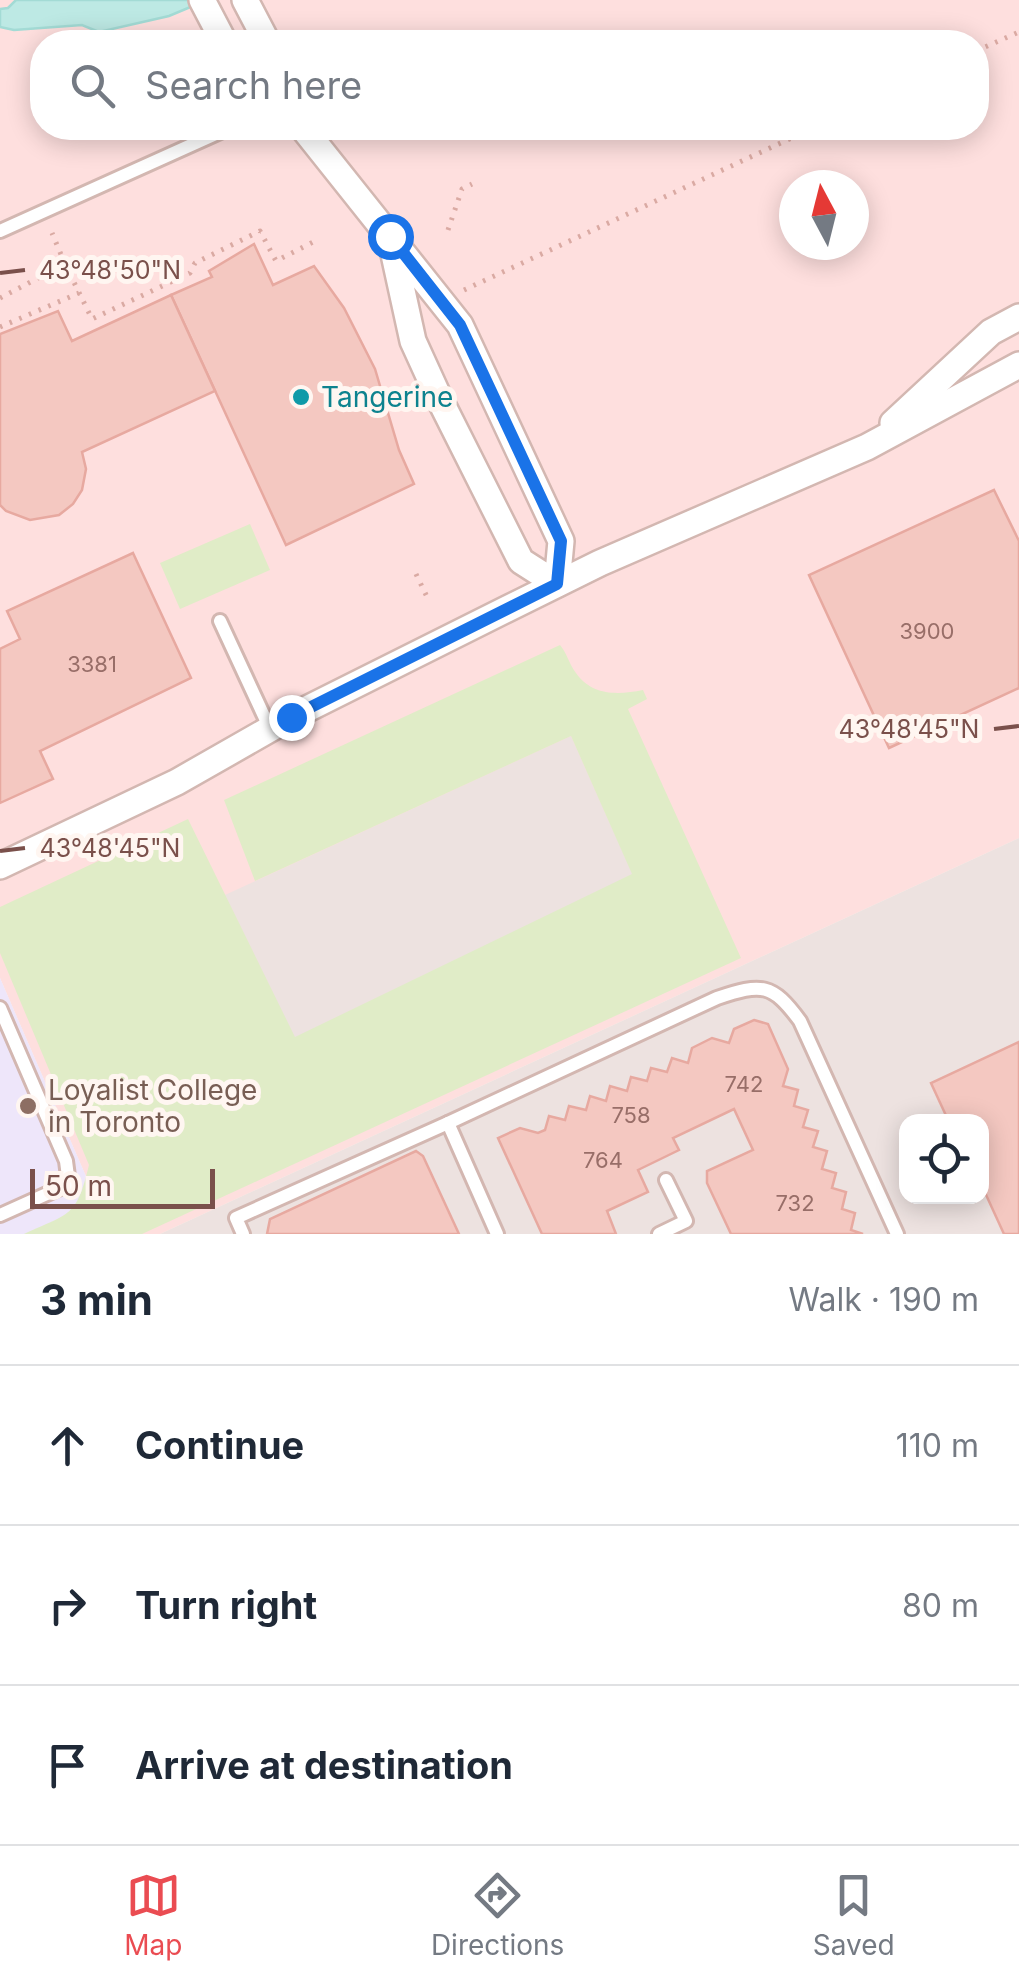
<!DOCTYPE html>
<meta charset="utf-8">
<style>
:root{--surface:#fff;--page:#f6f6f7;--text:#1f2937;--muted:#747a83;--line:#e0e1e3;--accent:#ea4c52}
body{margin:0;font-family:Inter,sans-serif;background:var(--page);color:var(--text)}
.controls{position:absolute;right:30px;bottom:30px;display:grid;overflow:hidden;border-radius:20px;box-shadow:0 5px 25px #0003}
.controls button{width:90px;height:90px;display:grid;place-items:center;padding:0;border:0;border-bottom:2px solid var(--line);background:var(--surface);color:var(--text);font:50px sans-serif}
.compass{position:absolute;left:779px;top:170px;width:90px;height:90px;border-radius:50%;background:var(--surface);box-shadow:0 5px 25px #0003;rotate:353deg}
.scale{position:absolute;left:30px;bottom:25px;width:185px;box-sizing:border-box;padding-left:10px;border:5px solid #7a504b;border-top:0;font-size:28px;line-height:35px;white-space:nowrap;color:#7a504b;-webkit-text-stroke:8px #fff6f1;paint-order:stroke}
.stop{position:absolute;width:30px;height:30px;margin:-22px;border:8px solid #1a73e8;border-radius:50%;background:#fff}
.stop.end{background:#1a73e8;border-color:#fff;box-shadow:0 2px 10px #0008}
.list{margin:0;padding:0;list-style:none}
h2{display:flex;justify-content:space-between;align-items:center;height:130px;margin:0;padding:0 40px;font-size:42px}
h2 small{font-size:32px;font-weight:400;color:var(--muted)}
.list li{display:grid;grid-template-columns:65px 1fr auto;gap:30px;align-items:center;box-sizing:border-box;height:160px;padding:0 40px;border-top:2px solid var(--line)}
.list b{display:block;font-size:38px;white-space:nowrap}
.list em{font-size:32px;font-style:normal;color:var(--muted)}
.icon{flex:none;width:55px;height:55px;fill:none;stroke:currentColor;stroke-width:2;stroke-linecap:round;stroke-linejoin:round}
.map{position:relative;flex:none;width:1019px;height:1234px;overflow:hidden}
.search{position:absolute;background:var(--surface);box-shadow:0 5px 25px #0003;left:30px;right:30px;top:30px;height:110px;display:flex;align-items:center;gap:25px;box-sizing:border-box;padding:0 35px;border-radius:40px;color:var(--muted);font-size:38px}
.sheet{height:610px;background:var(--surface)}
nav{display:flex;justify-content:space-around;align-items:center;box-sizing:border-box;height:140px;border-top:2px solid var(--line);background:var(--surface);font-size:28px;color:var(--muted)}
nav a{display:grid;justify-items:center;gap:5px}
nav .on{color:var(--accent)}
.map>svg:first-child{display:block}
</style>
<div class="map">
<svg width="1019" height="1234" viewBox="0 0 1019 1234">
<rect width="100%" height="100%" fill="#fdf1ea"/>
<path fill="#fedfde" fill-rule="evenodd" d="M0,0H1019V838L160,1234H111L0,978ZM42,42H976V128H42ZM794,185H854V245H794Z"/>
<g fill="#ede2e0" fill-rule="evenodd">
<path d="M571,736L633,875L295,1038L225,895Z"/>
<path d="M1019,838V1234H160ZM906,1122H982V1196H906Z"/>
</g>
<path fill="#eee6fa" d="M0,978L111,1234H0Z"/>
<g fill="#e0ecc7">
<path d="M250,524L270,570L180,609L160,563Z"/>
<path d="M560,645C567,653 569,664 576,673C592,696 618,695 643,690L647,699L628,709L741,958L142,1234H24C71,1212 76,1218 89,1165L0,953V907L188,819L295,1037L632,874L571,736L255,881L224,800Z"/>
</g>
<path fill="#bde9e4" stroke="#a3dbd5" stroke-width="2.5" d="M16,0H207L169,16L99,32L82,25L14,30L0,27V9L8,8Z"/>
<g fill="#f4c8c1" stroke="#e7a9a0" stroke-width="2.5">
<path d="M254,244L273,285L314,266L344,308L375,369L399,450L414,484L286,545L171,295L212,277L209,271Z"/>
<path d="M171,295L215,391L82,452L86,469L82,490L73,504L59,515L30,520L6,511L0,505V334L58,311L72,341Z"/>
<path d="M994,490L1019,541V688L889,748L809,575Z"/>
<path d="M133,553L191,678L40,751L53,779L0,803V649L20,639L7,611Z"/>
<path d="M754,1020L768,1024L788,1069L783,1086L798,1090L794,1106L808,1110L803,1127L818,1131L813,1147L827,1151L822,1169L836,1173L832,1188L846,1192L842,1209L855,1213L851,1230L863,1234H731L707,1183V1171L753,1150L734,1109L673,1138L679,1150L638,1170L648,1192L607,1211L616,1234H542L498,1138L520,1128L538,1133L545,1130L549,1116L565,1120L569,1106L586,1110L590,1096L606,1101L610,1086L627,1091L631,1077L647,1081L651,1068L667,1072L672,1058L688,1063L692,1048L712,1038L729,1043L734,1029Z"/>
<path d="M1019,1042V1234H1004L982,1186V1122H949L931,1083Z"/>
<path d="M416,1151L423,1156L459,1234H267L270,1219Z"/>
</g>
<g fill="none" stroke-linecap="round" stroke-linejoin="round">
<defs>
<g id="lane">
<path d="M0,231L229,128"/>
<path d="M220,621L270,729"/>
<path d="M0,1008L66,1161L69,1184L0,1215"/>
<path d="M243,1234L236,1218L448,1123"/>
<path d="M497,1234L448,1123L717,998C762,983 772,983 800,1021L897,1234"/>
<path d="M659,1234L686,1221L666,1180"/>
</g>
<g id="street">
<path d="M202,0L224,42"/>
<path d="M245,0L267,42"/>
<path d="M303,128L460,325L561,541L557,584L521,561L439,398L413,341L390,236"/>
<path d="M893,423L991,332L1019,317"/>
<path d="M0,866L177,782L291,717L507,609L600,563L867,447L1019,365"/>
</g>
</defs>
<use href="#lane" stroke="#d3b7b1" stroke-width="18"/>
<use href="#street" stroke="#d3b7b1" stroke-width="30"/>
<g stroke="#daaaa3" stroke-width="5" stroke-dasharray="2.5 8" stroke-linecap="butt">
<path d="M976,51L1019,32"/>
<path d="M448,230L462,189L472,184"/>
<path d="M65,264L92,319L190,273L195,263L260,231L276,261L319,239"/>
<path d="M464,290L813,128"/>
<path d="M0,298L65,264L52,233"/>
<path d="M0,327L79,293"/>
<path d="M416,574L428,599"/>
</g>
<use href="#lane" stroke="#fff" stroke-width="12"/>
<use href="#street" stroke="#fff" stroke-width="25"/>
</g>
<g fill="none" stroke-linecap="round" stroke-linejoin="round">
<path stroke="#1a73e8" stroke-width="12" d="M291,717L557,584L561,541L460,325L390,236"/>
</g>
<path fill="none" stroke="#7a504b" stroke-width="4" d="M0,273L25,270M994,729L1019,726M0,851L25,848"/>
<circle fill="#0f9aa8" stroke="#fff6f1" stroke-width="4" cx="301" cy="397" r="10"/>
<circle fill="#8d6e63" stroke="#fff6f1" stroke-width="4" cx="28" cy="1106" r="10"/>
<g text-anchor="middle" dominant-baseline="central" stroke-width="10" stroke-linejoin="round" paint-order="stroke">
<g font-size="22" fill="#986e68">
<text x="927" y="631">3900</text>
<text x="92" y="664">3381</text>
<text x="744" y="1084">742</text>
<text x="631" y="1115">758</text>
<text x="603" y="1160">764</text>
<text x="795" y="1203">732</text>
</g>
<g font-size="28" fill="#0d838f" stroke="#fff6f1" text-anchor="start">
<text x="321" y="397">Tangerine</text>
</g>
<g font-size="28" fill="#785e54" stroke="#fff6f1" text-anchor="start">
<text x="48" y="1090">Loyalist College<tspan x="48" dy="32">in Toronto</tspan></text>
</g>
</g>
<g font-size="25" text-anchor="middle" fill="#7a504b" stroke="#fff6f1" stroke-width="10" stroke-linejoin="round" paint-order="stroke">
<text x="110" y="279">43°48'50"N</text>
<text x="909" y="738">43°48'45"N</text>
<text x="110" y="857">43°48'45"N</text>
</g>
</svg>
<div class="controls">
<button><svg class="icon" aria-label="locate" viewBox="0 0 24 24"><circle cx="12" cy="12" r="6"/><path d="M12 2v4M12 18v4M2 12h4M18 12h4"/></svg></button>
</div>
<svg class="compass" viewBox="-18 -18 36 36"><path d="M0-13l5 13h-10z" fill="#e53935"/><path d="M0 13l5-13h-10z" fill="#747a83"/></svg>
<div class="scale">50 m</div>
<div class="stop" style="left:390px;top:236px"></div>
<div class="stop end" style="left:291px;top:717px"></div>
<div class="search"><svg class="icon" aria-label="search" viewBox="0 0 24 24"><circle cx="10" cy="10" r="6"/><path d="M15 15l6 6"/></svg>Search here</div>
</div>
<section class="sheet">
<h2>3 min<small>Walk · 190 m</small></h2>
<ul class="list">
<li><svg class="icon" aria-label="ahead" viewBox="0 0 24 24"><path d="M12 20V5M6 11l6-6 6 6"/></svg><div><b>Continue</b></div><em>110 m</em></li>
<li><svg class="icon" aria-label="right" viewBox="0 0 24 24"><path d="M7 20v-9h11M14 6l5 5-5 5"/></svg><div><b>Turn right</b></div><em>80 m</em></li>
<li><svg class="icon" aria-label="arrive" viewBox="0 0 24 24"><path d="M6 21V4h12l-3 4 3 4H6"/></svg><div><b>Arrive at destination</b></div></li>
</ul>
</section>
<nav>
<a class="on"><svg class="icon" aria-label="map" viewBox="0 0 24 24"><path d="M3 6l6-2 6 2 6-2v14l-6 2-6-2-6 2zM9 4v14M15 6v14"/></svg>Map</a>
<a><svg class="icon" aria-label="directions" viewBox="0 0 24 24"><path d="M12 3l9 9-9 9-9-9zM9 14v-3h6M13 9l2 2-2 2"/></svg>Directions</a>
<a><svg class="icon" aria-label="saved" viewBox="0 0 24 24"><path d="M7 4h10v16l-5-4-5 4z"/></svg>Saved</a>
</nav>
